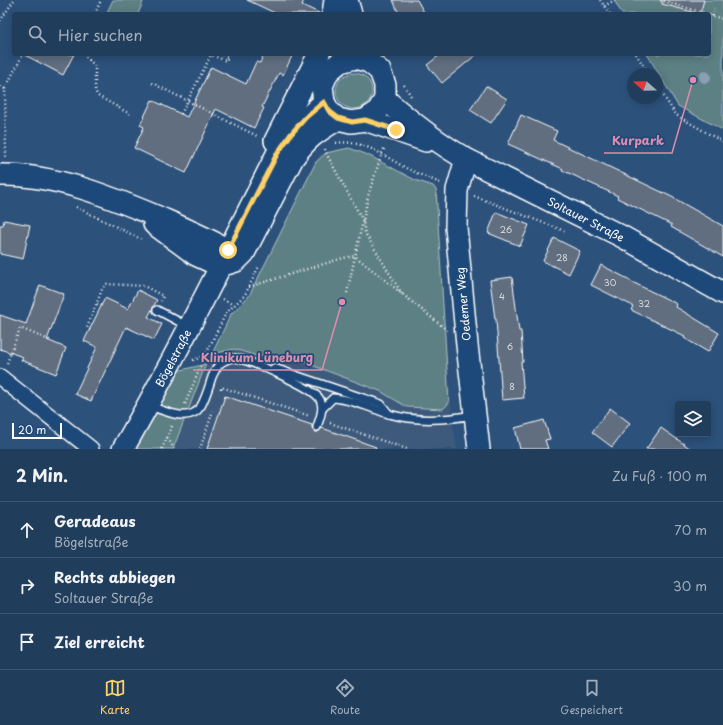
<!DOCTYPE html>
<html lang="de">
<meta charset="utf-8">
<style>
:root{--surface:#213d5c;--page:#294462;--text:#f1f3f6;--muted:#a2aebb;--line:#3e5672;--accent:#ffd166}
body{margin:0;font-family:"Playpen Sans",sans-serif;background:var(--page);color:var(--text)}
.controls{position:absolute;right:12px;bottom:12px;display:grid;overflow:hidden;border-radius:4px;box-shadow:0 2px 10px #0003}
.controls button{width:36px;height:36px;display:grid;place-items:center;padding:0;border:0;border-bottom:1px solid var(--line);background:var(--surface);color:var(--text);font:20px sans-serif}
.compass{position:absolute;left:627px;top:68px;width:36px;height:36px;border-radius:50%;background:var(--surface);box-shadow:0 2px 10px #0003;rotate:290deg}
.scale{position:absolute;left:12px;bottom:10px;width:50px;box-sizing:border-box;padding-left:4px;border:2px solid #fff;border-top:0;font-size:11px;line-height:14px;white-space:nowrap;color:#fff;-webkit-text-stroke:3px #1f4a7a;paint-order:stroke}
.stop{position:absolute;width:12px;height:12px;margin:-9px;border:3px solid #ffd166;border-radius:50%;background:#fff}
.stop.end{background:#ffd166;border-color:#fff;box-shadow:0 1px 4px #0008}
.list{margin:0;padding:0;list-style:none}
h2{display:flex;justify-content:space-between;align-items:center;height:52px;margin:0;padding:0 16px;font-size:17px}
h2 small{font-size:13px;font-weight:400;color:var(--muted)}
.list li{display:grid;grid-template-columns:26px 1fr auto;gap:12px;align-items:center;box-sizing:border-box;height:56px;padding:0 16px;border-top:1px solid var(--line)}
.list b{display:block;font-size:15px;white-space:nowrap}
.list p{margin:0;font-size:13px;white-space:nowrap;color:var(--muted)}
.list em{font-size:13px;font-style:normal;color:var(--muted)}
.icon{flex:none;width:22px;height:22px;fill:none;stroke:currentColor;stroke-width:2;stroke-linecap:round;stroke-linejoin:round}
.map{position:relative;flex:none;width:723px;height:449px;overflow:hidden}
.search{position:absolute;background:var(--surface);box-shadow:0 2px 10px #0003;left:12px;right:12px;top:12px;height:44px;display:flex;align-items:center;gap:10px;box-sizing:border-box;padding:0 14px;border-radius:4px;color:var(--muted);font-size:15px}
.sheet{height:220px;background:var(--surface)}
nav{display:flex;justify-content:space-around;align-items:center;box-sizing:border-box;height:56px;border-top:1px solid var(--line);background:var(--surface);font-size:11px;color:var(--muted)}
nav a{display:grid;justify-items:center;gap:2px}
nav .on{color:var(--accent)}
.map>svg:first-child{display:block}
</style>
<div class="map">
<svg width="723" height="449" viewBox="0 0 723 449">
<rect width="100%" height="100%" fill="#2c517b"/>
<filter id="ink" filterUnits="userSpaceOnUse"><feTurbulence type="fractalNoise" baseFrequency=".025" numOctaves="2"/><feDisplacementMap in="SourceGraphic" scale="8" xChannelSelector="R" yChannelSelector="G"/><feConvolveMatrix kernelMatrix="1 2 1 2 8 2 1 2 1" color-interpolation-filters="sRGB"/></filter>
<g filter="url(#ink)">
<path fill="#3c5a7c" d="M336,149L357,150L364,152L397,171L415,179L436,186L439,203L436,220L437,237L453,424L457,449H159L206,366L236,308L248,297L316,160L321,154L329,151Z"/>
<g fill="#5d8084" stroke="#aec0c2">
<path d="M113,0H139L143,2L138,14H106Z"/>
<path d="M614,0H723V130L678,106L647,54H709V14H622Z"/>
<circle cx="354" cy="91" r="18"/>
<path d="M349,148L368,155L415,180L433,186L436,190L449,403L443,409L407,407L380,391L293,358L257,356L234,349L212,354L231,314L249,296L316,162L326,153Z"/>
<path d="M206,364L173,449H134L173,372Z"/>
</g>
<g fill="#606e80" stroke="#fff">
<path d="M247,0H304L302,5L321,14H277Z"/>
<path d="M393,0H417L425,14H399Z"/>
<path d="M662,0H704L700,14L662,4Z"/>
<path d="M23,54H74L63,75Z"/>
<path d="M264,54H293L283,75L279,73L262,107L264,108L254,128L216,109L186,173L134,148L144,127L140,125L152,100L187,117L211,67L246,84L256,62L260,63Z"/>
<path d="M441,54H477L442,83L427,65Z"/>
<path d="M486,86L507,99L491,123L470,110Z"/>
<path d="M521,115L557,131L553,140L670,196L723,226V257L671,227L672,225L617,198L618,196L562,170L563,169L508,144Z"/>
<path d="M496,212L529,225L520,246L488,233Z"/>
<path d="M4,220L30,225L23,259L0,254V225H3Z"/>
<path d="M554,238L580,251L569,274L543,261Z"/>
<path d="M601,265L630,280V281L677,304L676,307L719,333L708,352L684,338L685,336L631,310L633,306L591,285Z"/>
<path d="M512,277L519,331H521L523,362H521L524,398L502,400L496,319H495L490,280Z"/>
<path d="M40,285L64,294L47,340L66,348L56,374L21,360L23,357L0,349V315L26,324Z"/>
<path d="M138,290L157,300L148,317L162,324L154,340L126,327L91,401L75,394L97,347L84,341L105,298L128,309Z"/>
<path d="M225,396L312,425V428L315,432H318L322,428L376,447L375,449H207Z"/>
<path d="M610,408L630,423L612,447L592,432Z"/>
<path d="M544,420L550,439L545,440L548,449H520L515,428Z"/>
<path d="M661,428L691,449H646Z"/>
</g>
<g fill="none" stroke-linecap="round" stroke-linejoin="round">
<defs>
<g id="lane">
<path d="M157,310L187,326"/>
<path d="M274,368L381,404L389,414"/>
<path d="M150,406C165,411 190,424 201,406C206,397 209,386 212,377C215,371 217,364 224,361C226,360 231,358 233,358C247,358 311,387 319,398C325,406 320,418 317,427"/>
<path d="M322,409L333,398C352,399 370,408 389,414C417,422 445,420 474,415"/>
</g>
<path id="street" d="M0,377L91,449"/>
<g id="secondary">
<path d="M347,0L351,14"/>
<path d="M333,14L335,0"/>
<path d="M385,99C410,121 436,142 466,159L621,236L723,293"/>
<path d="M365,120L377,112L385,99V85L380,71L369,62L355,58L340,62L328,72L322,86L324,102L329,111L338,119L351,122L365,120L426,141"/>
<path d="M275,141L319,54"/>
<path d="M466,159L457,190L456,227L467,345L479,449"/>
<path d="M0,175C54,174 108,196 156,216C181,227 205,237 228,250"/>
<path d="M154,224L196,255L220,266"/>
<path d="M220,266L236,261L244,253L293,158C308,137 317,132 338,119"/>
<path d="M123,449C178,353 227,253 277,154C291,134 306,118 324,102"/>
</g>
</defs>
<use href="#lane" stroke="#fff" stroke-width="10"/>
<use href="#street" stroke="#fff" stroke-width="18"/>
<use href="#secondary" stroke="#fff" stroke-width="24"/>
<g stroke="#fff" stroke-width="2.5" stroke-dasharray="1 3" stroke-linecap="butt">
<path d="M600,0L610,14"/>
<path d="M660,0L707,14"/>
<path d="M604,6L615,0"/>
<path d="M95,14L101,0"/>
<path d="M709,15L723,19"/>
<path d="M712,16L714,8"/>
<path d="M0,21L14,0"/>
<path d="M83,54L95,66V91L98,96L130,114"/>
<path d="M636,54L649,74"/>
<path d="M152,83L257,136"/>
<path d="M404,85L411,96"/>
<path d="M657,86L676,115L723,142"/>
<path d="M0,87L5,89L6,158"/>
<path d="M5,89L23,54"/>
<path d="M181,114L211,55L226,61L228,57L221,54"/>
<path d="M336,143C364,139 385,157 408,169C418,174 429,178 440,183"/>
<path d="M325,149L326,153L363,221L365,233L402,294"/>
<path d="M474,196L567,232"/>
<path d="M76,207L141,239"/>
<path d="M249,287L343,258L355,256L447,330"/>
<path d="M347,293L369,193L382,153L385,147"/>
<path d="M223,299L233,305"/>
<path d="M97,304L101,306"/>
<path d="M90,330L87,328L103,287L107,284L144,286L163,296L161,301"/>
<path d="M193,360L205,356L226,313L245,295L259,266"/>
<path d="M7,363L20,328L49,340V341"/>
<path d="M221,389V387L310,416"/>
<path d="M185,404L205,356"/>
<path d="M330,423L407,449"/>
<path d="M168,438L174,449"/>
<path d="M162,449L172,426"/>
<path d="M200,449L213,411"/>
</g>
<use href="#lane" stroke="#1f4a7a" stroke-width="7"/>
<use href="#street" stroke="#1f4a7a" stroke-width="15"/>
<use href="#secondary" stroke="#1f4a7a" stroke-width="21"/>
</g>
<circle fill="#8a9fb3" cx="705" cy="77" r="6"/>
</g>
<g fill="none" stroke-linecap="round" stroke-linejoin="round" filter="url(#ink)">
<path stroke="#ffd166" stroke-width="5" d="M228,250L277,154L291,134L306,117L324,102L329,111L338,118L352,122L365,120L396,130"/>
</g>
<g text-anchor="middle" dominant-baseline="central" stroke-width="3.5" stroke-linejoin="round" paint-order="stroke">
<g font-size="9" fill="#d7dbdf">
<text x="506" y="229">26</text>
<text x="562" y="257">28</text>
<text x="610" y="282">30</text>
<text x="502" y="296">4</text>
<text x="644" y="303">32</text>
<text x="510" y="346">6</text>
<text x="512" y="386">8</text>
</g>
<g font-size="11" fill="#fff" stroke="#1f4a7a">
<text transform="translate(586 219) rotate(27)">Soltauer Straße</text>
<text transform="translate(463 304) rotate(-95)">Oedemer Weg</text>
<text transform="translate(173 358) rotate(-62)">Bögelstraße</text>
</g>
</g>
<path fill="none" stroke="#e08cad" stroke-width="1.5" d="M693 80L672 153H604M342 302L322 370H193"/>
<g fill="#e08cad" stroke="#1f4a7a" stroke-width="1.5">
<circle cx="693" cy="80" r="4"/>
<circle cx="342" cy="302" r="4"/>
</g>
<g font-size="12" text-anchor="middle" font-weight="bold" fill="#e08cad" stroke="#1f4a7a" stroke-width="3.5" stroke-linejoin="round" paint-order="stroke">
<text x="638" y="145">Kurpark</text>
<text x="257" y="362">Klinikum Lüneburg</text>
</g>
</svg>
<div class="controls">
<button><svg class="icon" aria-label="layers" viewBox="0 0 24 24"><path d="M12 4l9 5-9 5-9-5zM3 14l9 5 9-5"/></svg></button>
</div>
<svg class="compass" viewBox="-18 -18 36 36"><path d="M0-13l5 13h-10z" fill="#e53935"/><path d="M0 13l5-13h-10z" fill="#a2aebb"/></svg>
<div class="scale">20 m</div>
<div class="stop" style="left:228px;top:250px"></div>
<div class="stop end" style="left:396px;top:130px"></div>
<div class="search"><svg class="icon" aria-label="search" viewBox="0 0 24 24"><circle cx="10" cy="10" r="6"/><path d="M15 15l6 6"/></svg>Hier suchen</div>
</div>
<section class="sheet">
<h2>2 Min.<small>Zu Fuß · 100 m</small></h2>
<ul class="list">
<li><svg class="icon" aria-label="ahead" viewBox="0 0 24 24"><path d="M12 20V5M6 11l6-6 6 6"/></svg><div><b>Geradeaus</b><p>Bögelstraße</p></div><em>70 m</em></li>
<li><svg class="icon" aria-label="right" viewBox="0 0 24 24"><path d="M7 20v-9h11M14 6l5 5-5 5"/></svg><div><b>Rechts abbiegen</b><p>Soltauer Straße</p></div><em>30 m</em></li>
<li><svg class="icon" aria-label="arrive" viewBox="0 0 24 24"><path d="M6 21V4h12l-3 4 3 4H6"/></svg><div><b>Ziel erreicht</b></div></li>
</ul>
</section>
<nav>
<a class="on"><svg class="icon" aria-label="map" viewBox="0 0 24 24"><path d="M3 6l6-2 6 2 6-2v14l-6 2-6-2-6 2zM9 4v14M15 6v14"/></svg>Karte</a>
<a><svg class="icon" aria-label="directions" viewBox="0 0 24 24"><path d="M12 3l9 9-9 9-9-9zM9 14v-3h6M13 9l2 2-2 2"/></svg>Route</a>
<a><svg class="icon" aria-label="saved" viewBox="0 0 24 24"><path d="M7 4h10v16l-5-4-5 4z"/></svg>Gespeichert</a>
</nav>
